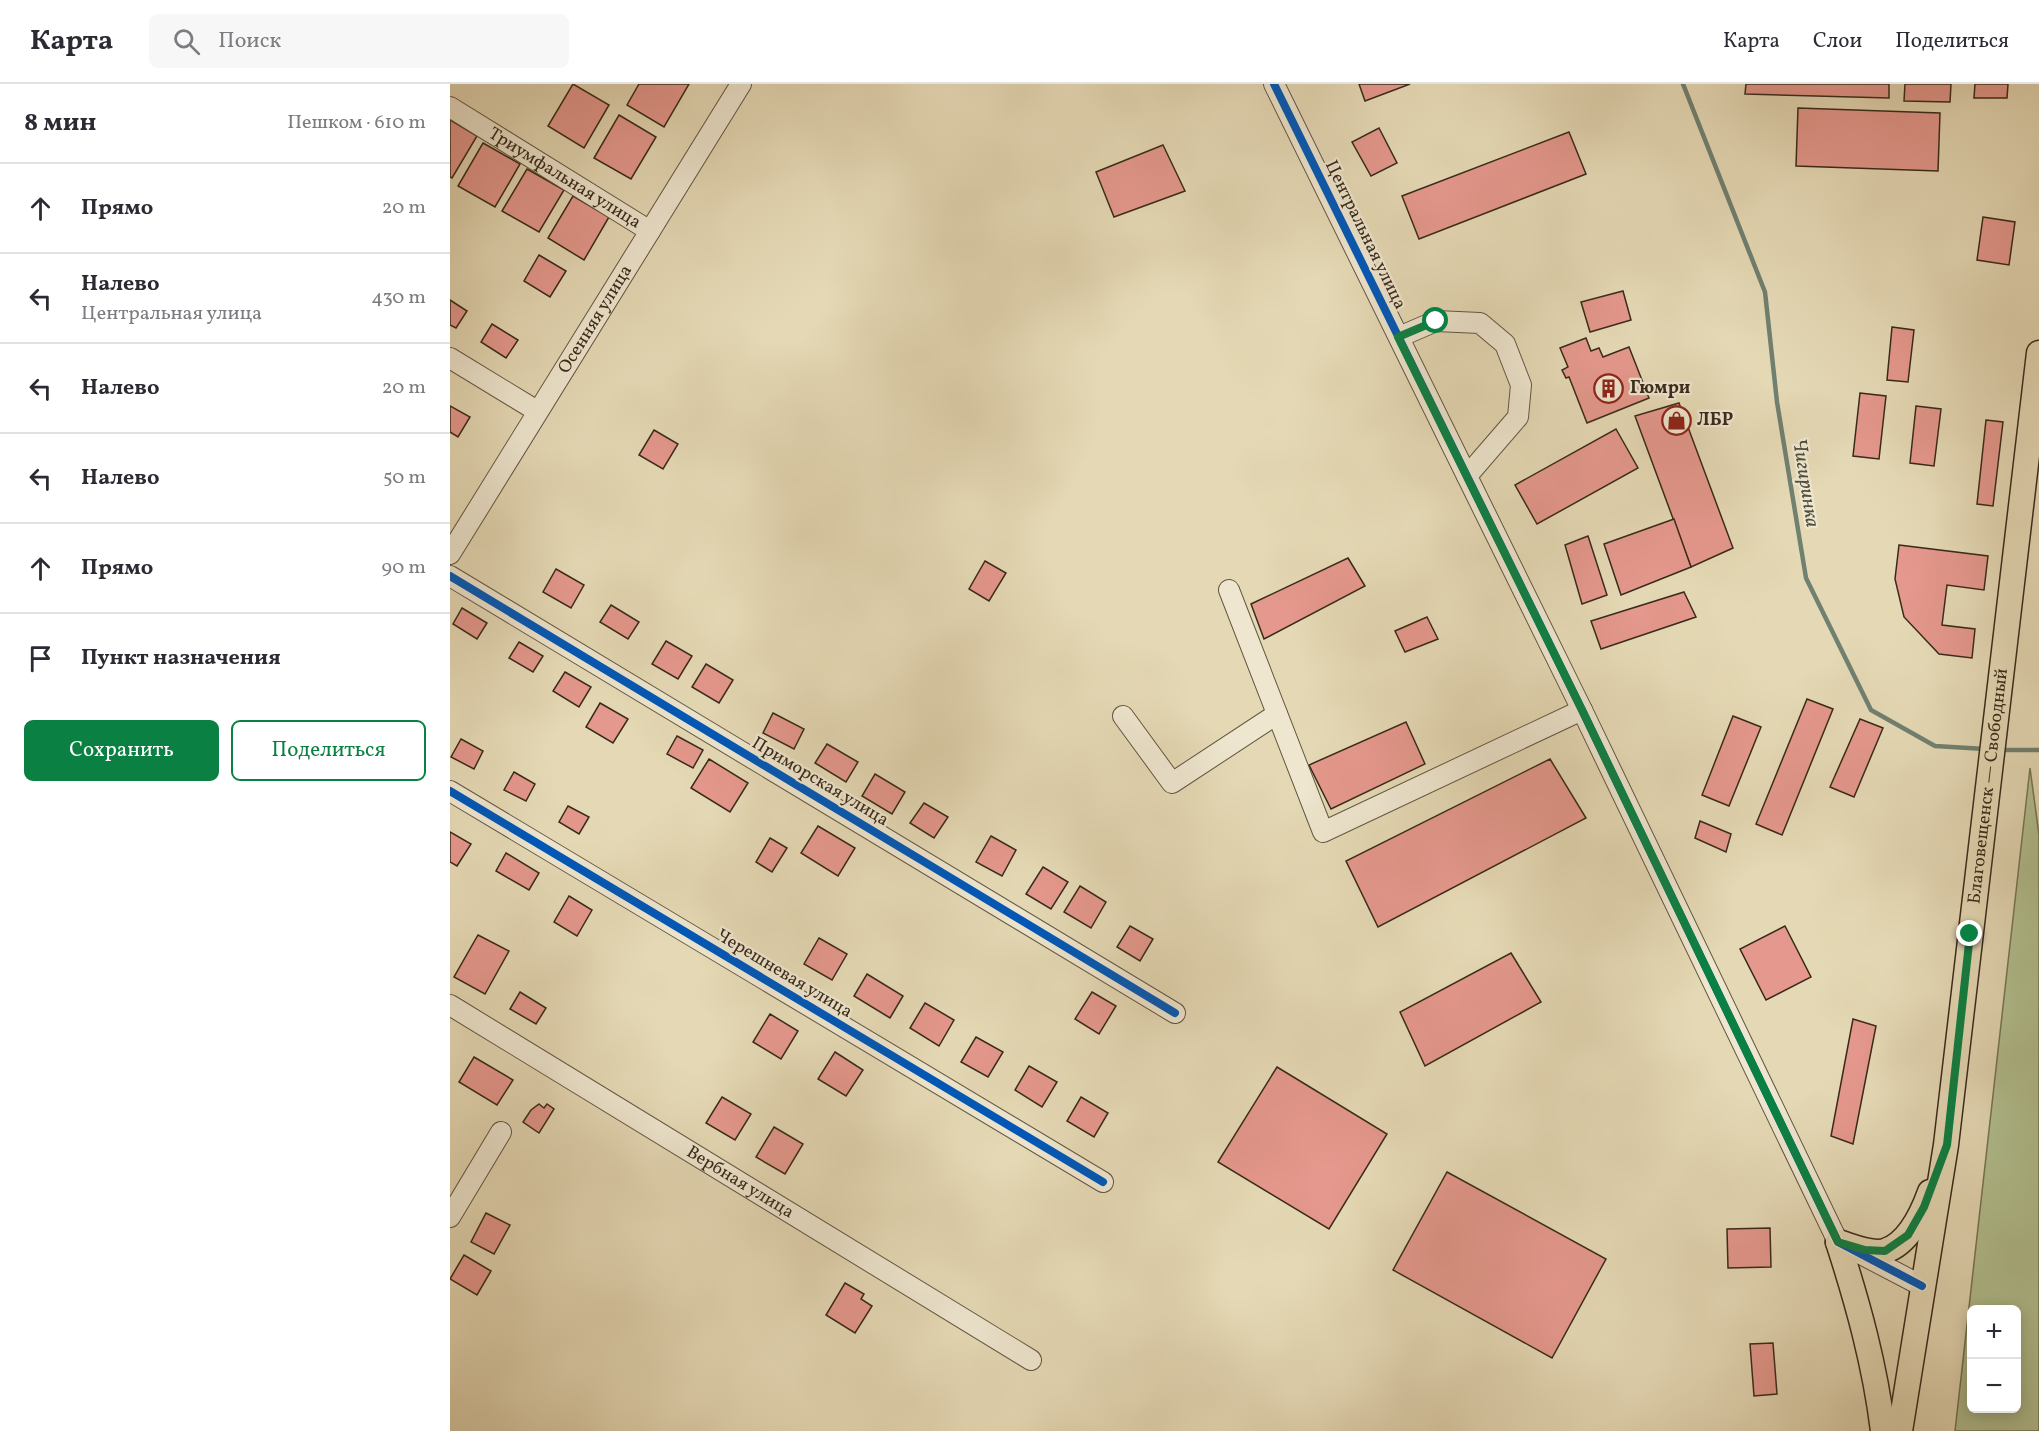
<!DOCTYPE html>
<html lang="ru">
<meta charset="utf-8">
<style>
:root{--surface:#fff;--page:#f7f7f7;--text:#2b2b33;--muted:#7c7c81;--line:#e1e1e2;--accent:#0b8043}
body{margin:0;font-family:Vollkorn,serif;background:var(--page);color:var(--text)}
.controls{position:absolute;right:18px;bottom:18px;display:grid;overflow:hidden;border-radius:9px;box-shadow:0 3px 15px #0003}
.controls button{width:54px;height:54px;display:grid;place-items:center;padding:0;border:0;border-bottom:2px solid var(--line);background:var(--surface);color:var(--text);font:30px sans-serif}
.stop{position:absolute;width:18px;height:18px;margin:-14px;border:4px solid #0b8043;border-radius:50%;background:#fff}
.stop.end{background:#0b8043;border-color:#fff;box-shadow:0 2px 6px #0008}
.list{margin:0;padding:0;list-style:none}
h2{display:flex;justify-content:space-between;align-items:center;height:78px;margin:0;padding:0 24px;font-size:26px}
h2 small{font-size:20px;font-weight:400;color:var(--muted)}
.list li{display:grid;grid-template-columns:39px 1fr auto;gap:18px;align-items:center;box-sizing:border-box;height:90px;padding:0 24px;border-top:2px solid var(--line)}
.list b{display:block;font-size:22px;white-space:nowrap}
.list p{margin:0;font-size:20px;white-space:nowrap;color:var(--muted)}
.list em{font-size:20px;font-style:normal;color:var(--muted)}
.actions{display:flex;gap:12px;padding:18px 24px}
.actions a{flex:1;padding:14px 0;border:2px solid var(--accent);border-radius:9px;text-align:center;font-size:21px;color:var(--accent)}
.actions .main{background:var(--accent);color:#fff}
.icon{flex:none;width:33px;height:33px;fill:none;stroke:currentColor;stroke-width:2;stroke-linecap:round;stroke-linejoin:round}
.map{position:relative;flex:none;width:1589px;height:1347px;overflow:hidden}
header{display:flex;align-items:center;gap:36px;box-sizing:border-box;height:84px;padding:0 30px;background:var(--surface);border-bottom:2px solid var(--line)}
header strong{font-size:28px}
nav{display:flex;gap:33px;margin-inline-start:auto;font-size:21px}
.search{width:420px;height:54px;background:var(--page);display:flex;align-items:center;gap:15px;box-sizing:border-box;padding:0 21px;border-radius:9px;color:var(--muted);font-size:22px}
main{display:flex}
aside{flex:1;background:var(--surface)}
.map>svg:first-child{display:block}
</style>
<header>
<strong>Карта</strong>
<div class="search"><svg class="icon" aria-label="search" viewBox="0 0 24 24"><circle cx="10" cy="10" r="6"/><path d="M15 15l6 6"/></svg>Поиск</div>
<nav><a>Карта</a><a>Слои</a><a>Поделиться</a></nav>
</header>
<main>
<aside>
<h2>8 мин<small>Пешком · 610 m</small></h2>
<ul class="list">
<li><svg class="icon" aria-label="ahead" viewBox="0 0 24 24"><path d="M12 20V5M6 11l6-6 6 6"/></svg><div><b>Прямо</b></div><em>20 m</em></li>
<li><svg class="icon" aria-label="left" viewBox="0 0 24 24"><path d="M17 20v-9H6M10 6l-5 5 5 5"/></svg><div><b>Налево</b><p>Центральная улица</p></div><em>430 m</em></li>
<li><svg class="icon" aria-label="left" viewBox="0 0 24 24"><path d="M17 20v-9H6M10 6l-5 5 5 5"/></svg><div><b>Налево</b></div><em>20 m</em></li>
<li><svg class="icon" aria-label="left" viewBox="0 0 24 24"><path d="M17 20v-9H6M10 6l-5 5 5 5"/></svg><div><b>Налево</b></div><em>50 m</em></li>
<li><svg class="icon" aria-label="ahead" viewBox="0 0 24 24"><path d="M12 20V5M6 11l6-6 6 6"/></svg><div><b>Прямо</b></div><em>90 m</em></li>
<li><svg class="icon" aria-label="arrive" viewBox="0 0 24 24"><path d="M6 21V4h12l-3 4 3 4H6"/></svg><div><b>Пункт назначения</b></div></li>
</ul>
<div class="actions"><a class="main">Сохранить</a><a>Поделиться</a></div>
</aside>
<div class="map">
<svg width="1589" height="1347" viewBox="0 0 1589 1347">
<rect width="100%" height="100%" fill="#e5d9b5"/>
<filter id="stains"><feTurbulence type="fractalNoise" baseFrequency=".00333" numOctaves="4"/><feColorMatrix values="0 0 0 0 .2 0 0 0 0 .09 0 0 0 0 .02 0 0 0 .5 -.17"/></filter>
<radialGradient id="worn" r=".72"><stop offset=".6" stop-color="#630" stop-opacity="0"/><stop offset="1" stop-color="#630" stop-opacity=".3"/></radialGradient>
<path fill="#b2c090" stroke="#757555" stroke-width="1.5" fill-rule="evenodd" d="M1580,684L1589,751V1347H1505ZM1522,1226H1566V1324H1522Z"/>
<g fill="none" stroke-linecap="round" stroke-linejoin="round">
<g stroke="#708071" stroke-width="4.5">
<path d="M1233,0L1315,208L1327,318L1356,494L1421,626L1485,662L1535,665"/>
<path d="M1549,666H1589"/>
</g>
</g>
<g fill="#e5988d" stroke="#382a1a" stroke-width="1.5">
<path d="M123,0L159,21L134,64L98,42Z"/>
<path d="M189,0H239L214,43L177,21Z"/>
<path d="M909,0H960L915,17Z"/>
<path d="M1296,0H1439V14L1295,10Z"/>
<path d="M1455,0H1501L1500,18L1454,17Z"/>
<path d="M1525,0H1558L1557,14H1524Z"/>
<path d="M1348,24L1490,29L1488,87L1346,82Z"/>
<path d="M169,31L206,53L181,95L144,74Z"/>
<path d="M0,36L27,52L2,94L0,93Z"/>
<path d="M929,44L947,79L921,92L902,58Z"/>
<path d="M1119,48L1136,90L969,155L952,112Z"/>
<path d="M33,59L70,80L45,123L8,102Z"/>
<path d="M713,61L735,107L664,133L646,88Z"/>
<path d="M77,85L114,106L89,148L52,127Z"/>
<path d="M123,112L159,133L134,176L98,154Z"/>
<path d="M1533,133L1565,138L1559,181L1527,176Z"/>
<path d="M89,171L116,187L100,213L74,197Z"/>
<path d="M1173,207L1181,236L1140,248L1131,218Z"/>
<path d="M0,216L17,227L6,244L0,241Z"/>
<path d="M42,240L68,256L56,274L31,258Z"/>
<path d="M1442,243L1464,246L1458,298L1437,296Z"/>
<path d="M1136,254L1141,267L1149,264L1153,273L1179,263L1199,314L1137,339L1119,293L1116,294L1112,286L1118,283L1110,264Z"/>
<path d="M1410,309L1436,312L1429,375L1403,372Z"/>
<path d="M1229,319L1283,464L1241,483L1185,332Z"/>
<path d="M0,322L20,333L8,353L0,348Z"/>
<path d="M1466,322L1491,325L1484,382L1460,379Z"/>
<path d="M1536,336L1553,338L1543,422L1527,420Z"/>
<path d="M1166,345L1188,384L1087,440L1065,401Z"/>
<path d="M204,346L228,360L213,385L189,371Z"/>
<path d="M1224,435L1241,483L1171,511L1154,460Z"/>
<path d="M1138,452L1157,511L1132,520L1115,461Z"/>
<path d="M1449,461L1538,472L1534,506L1497,501L1492,541L1525,545L1522,574L1489,570L1454,533L1445,495Z"/>
<path d="M898,474L915,502L814,555L801,520Z"/>
<path d="M535,477L556,489L539,517L519,505Z"/>
<path d="M106,485L134,501L121,524L93,508Z"/>
<path d="M1234,508L1246,533L1151,565L1141,537Z"/>
<path d="M161,521L189,538L178,555L150,538Z"/>
<path d="M12,524L37,539L27,555L3,540Z"/>
<path d="M977,533L988,555L955,568L945,547Z"/>
<path d="M216,557L242,572L228,595L202,580Z"/>
<path d="M69,558L93,572L83,588L59,574Z"/>
<path d="M256,580L283,596L269,619L242,603Z"/>
<path d="M115,588L141,603L129,623L103,607Z"/>
<path d="M1357,615L1383,625L1332,751L1306,740Z"/>
<path d="M150,619L178,635L163,659L136,643Z"/>
<path d="M323,629L354,645L344,665L313,649Z"/>
<path d="M1283,632L1311,643L1279,722L1252,711Z"/>
<path d="M1410,635L1433,644L1404,713L1380,703Z"/>
<path d="M956,638L975,680L881,725L859,681Z"/>
<path d="M227,652L253,666L243,684L217,670Z"/>
<path d="M11,655L33,667L24,685L1,673Z"/>
<path d="M377,660L408,678L396,698L365,679Z"/>
<path d="M259,675L298,699L280,728L241,704Z"/>
<path d="M1100,675L1136,734L928,843L896,777Z"/>
<path d="M64,688L85,700L76,717L54,706Z"/>
<path d="M425,690L455,708L442,730L412,712Z"/>
<path d="M474,719L498,733L484,754L460,739Z"/>
<path d="M118,722L139,733L129,750L109,738Z"/>
<path d="M1250,737L1281,750L1276,768L1245,754Z"/>
<path d="M368,742L405,764L388,792L351,769Z"/>
<path d="M0,748L21,760L7,782L0,778Z"/>
<path d="M541,752L566,766L552,792L526,778Z"/>
<path d="M320,754L337,764L322,788L306,778Z"/>
<path d="M56,769L89,789L79,806L46,787Z"/>
<path d="M593,783L618,798L601,825L576,810Z"/>
<path d="M630,802L656,818L641,844L614,828Z"/>
<path d="M119,812L142,826L127,852L104,838Z"/>
<path d="M680,842L703,855L690,877L667,863Z"/>
<path d="M1335,842L1361,893L1316,916L1290,865Z"/>
<path d="M28,851L59,867L35,910L4,893Z"/>
<path d="M369,854L397,870L382,896L354,880Z"/>
<path d="M1061,869L1091,918L975,982L950,928Z"/>
<path d="M417,890L453,912L440,934L404,912Z"/>
<path d="M70,908L96,924L86,940L60,925Z"/>
<path d="M642,908L666,922L649,950L625,935Z"/>
<path d="M475,919L504,936L489,962L460,944Z"/>
<path d="M320,930L348,947L331,975L303,958Z"/>
<path d="M1403,935L1426,942L1403,1060L1381,1052Z"/>
<path d="M526,953L553,968L538,993L511,978Z"/>
<path d="M385,968L413,986L396,1012L368,995Z"/>
<path d="M24,973L63,996L47,1021L9,998Z"/>
<path d="M579,982L607,998L592,1023L565,1006Z"/>
<path d="M827,983L937,1050L879,1145L768,1078Z"/>
<path d="M272,1013L301,1030L285,1056L256,1039Z"/>
<path d="M631,1013L658,1029L644,1053L617,1037Z"/>
<path d="M89,1020L94,1024L97,1020L104,1025L89,1049L73,1038L81,1026Z"/>
<path d="M324,1043L353,1060L335,1090L306,1073Z"/>
<path d="M997,1088L1156,1175L1102,1274L943,1186Z"/>
<path d="M36,1129L60,1141L44,1170L21,1158Z"/>
<path d="M1320,1144L1321,1183L1278,1184L1277,1145Z"/>
<path d="M14,1171L41,1187L27,1211L0,1195Z"/>
<path d="M395,1199L414,1210L411,1215L422,1222L405,1249L376,1231Z"/>
<path d="M1323,1259L1327,1310L1304,1312L1300,1260Z"/>
</g>
<g fill="none" stroke-linecap="round" stroke-linejoin="round">
<defs>
<g id="minor">
<path d="M824,0L1132,626L1388,1158L1472,1202"/>
<path id="s1" d="M0,23L200,147"/>
<path d="M949,253L986,237L1030,239L1055,260L1071,301L1068,333L1017,392"/>
<path d="M0,274L87,327"/>
<path id="s2" d="M0,470L291,0"/>
<path d="M0,492L725,929"/>
<path d="M779,506L873,748L1132,626"/>
<path d="M673,632L722,699L827,630"/>
<path d="M0,707L653,1098"/>
<path id="s3" d="M0,921L581,1276"/>
<path d="M0,1133L51,1048"/>
</g>
<g id="major">
<path d="M1388,1158C1408,1220 1425,1281 1433,1347"/>
<path d="M1388,1158C1402,1162 1421,1171 1435,1167C1459,1159 1472,1130 1480,1108"/>
<path id="s4" d="M1450,1347L1496,1061L1589,269"/>
</g>
</defs>
<use href="#minor" stroke="#635641" stroke-width="22"/>
<use href="#major" stroke="#382a1a" stroke-width="27"/>
<use href="#minor" stroke="#eee6cf" stroke-width="20"/>
<use href="#major" stroke="#e5d9b5" stroke-width="24"/>
<defs>
<g id="cycleway">
<path d="M824,0L1132,626L1388,1158L1472,1202"/>
<path d="M0,492L725,929"/>
<path d="M0,707L653,1098"/>
</g>
</defs>
<use href="#cycleway" stroke="#eee6cf" stroke-width="11"/>
<use href="#cycleway" stroke="#0057b8" stroke-width="8"/>
</g>
<g fill="none" stroke-linecap="round" stroke-linejoin="round">
<path stroke="#0b8043" stroke-width="8" d="M986,237L948,253L1132,626L1388,1158L1415,1166L1435,1167L1458,1151L1474,1123L1497,1061L1520,850"/>
</g>
<defs>
<symbol id="building-ring" viewBox="-11 -11 22 22"><circle r="9.5" fill="#eee6cf" stroke="#8f2418" stroke-width="1.5"/><path d="M-4-6H4V6H1V3H-1V6H-4ZM-2.5-4.3h1.7v1.8h-1.7ZM.8-4.3h1.7v1.8H.8ZM-2.5-1h1.7V.8h-1.7ZM.8-1h1.7V.8H.8Z" fill="#8f2418"/></symbol>
<symbol id="shop-ring" viewBox="-11 -11 22 22"><circle r="9.5" fill="#eee6cf" stroke="#8f2418" stroke-width="1.5"/><path d="M-5-2.5h2.3a2.7 3.5 0 0 1 5.4 0H5L5.5 6h-11ZM-1.5-2.5h3a1.5 2.3 0 0 0-3 0Z" fill="#8f2418"/></symbol>
</defs>
<g fill-rule="evenodd">
<use href="#building-ring" x="1142" y="288" width="33" height="33"/>
<use href="#shop-ring" x="1210" y="320" width="33" height="33"/>
</g>
<g text-anchor="middle" dominant-baseline="central" stroke-width="4.5" stroke-linejoin="round" paint-order="stroke">
<g font-size="18" fill="#382a1a" stroke="#eee6cf">
<text stroke="none"><textPath href="#s1" startOffset="135">Триумфальная улица</textPath></text>
<text transform="translate(915 151) rotate(64)">Центральная улица</text>
<text stroke="none"><textPath href="#s2" startOffset="276">Осенняя улица</textPath></text>
<text transform="translate(370 698) rotate(31)">Приморская улица</text>
<text stroke="none"><textPath href="#s4" startOffset="651">Благовещенск — Свободный</textPath></text>
<text transform="translate(334 890) rotate(31)">Черешневая улица</text>
<text stroke="none"><textPath href="#s3" startOffset="340">Вербная улица</textPath></text>
</g>
<g font-size="18" font-weight="bold" fill="#382a1a" stroke="#eee6cf" text-anchor="start">
<text x="1180" y="304">Гюмри</text>
<text x="1247" y="336">ЛБР</text>
</g>
<g font-size="20" font-style="italic" fill="#504e3e" stroke="#eee6cf">
<text transform="translate(1355 399) rotate(81)">Чигиринка</text>
</g>
</g>
<rect width="100%" height="100%" filter="url(#stains)"/>
<rect width="100%" height="100%" fill="url(#worn)"/>
</svg>
<div class="controls">
<button>+</button>
<button>−</button>
</div>
<div class="stop" style="left:986px;top:237px"></div>
<div class="stop end" style="left:1520px;top:850px"></div>
</div>
</main>
